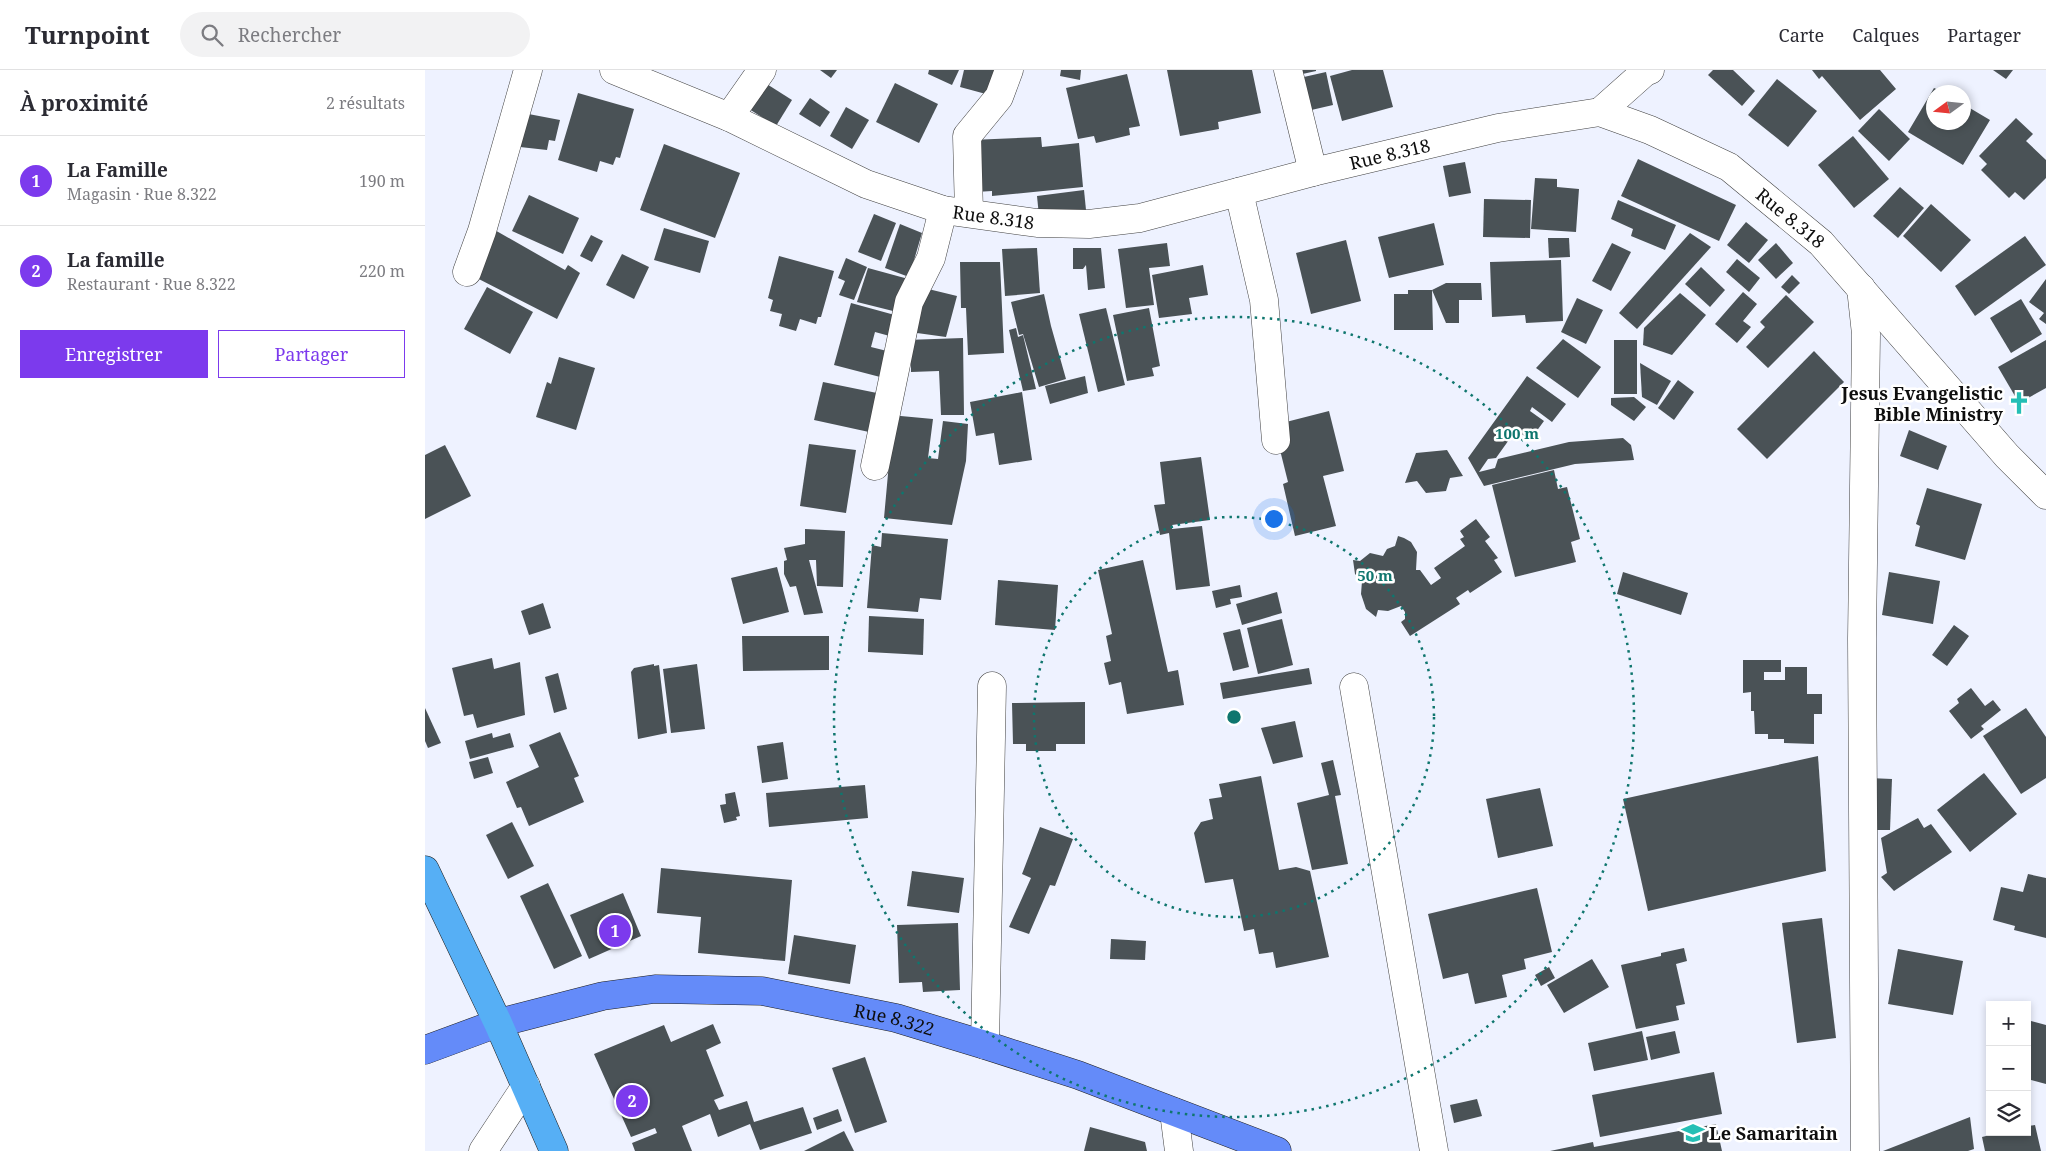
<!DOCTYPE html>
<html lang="fr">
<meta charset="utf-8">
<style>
:root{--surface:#fff;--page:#f2f2f3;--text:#2b2b33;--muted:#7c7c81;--line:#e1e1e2;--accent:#7c3aed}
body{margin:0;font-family:"Noto Serif",serif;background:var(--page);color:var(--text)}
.controls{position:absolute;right:15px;bottom:15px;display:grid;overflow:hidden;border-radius:0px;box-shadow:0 2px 8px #0003}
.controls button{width:45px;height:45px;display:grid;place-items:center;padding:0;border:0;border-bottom:1px solid var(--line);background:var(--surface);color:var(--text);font:25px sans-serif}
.compass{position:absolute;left:1501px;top:15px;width:45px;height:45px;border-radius:50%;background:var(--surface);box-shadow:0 2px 8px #0003;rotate:255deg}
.you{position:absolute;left:848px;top:448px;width:18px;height:18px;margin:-12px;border:4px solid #fff;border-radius:50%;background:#1a73e8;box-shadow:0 0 0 8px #1a73e833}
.badge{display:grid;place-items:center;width:32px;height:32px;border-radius:50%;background:var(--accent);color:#fff;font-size:16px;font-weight:700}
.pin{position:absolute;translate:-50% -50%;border:2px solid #fff;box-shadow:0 1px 5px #0006}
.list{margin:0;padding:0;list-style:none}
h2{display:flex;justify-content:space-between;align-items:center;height:65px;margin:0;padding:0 20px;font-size:21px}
h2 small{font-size:16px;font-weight:400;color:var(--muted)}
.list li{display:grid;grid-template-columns:32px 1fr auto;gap:15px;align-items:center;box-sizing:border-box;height:90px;padding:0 20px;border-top:1px solid var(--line)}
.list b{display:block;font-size:19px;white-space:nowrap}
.list p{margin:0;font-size:16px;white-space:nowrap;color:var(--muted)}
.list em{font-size:16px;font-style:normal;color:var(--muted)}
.actions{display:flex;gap:10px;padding:15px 20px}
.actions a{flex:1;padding:11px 0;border:1px solid var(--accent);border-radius:0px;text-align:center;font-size:18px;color:var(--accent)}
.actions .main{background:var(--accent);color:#fff}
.icon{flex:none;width:28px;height:28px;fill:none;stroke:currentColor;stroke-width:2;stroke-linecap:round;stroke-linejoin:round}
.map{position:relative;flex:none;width:1621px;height:1081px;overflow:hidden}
header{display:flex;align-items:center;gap:30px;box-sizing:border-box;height:70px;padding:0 25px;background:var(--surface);border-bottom:1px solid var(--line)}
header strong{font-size:24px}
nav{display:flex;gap:28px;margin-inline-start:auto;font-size:18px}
.search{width:350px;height:45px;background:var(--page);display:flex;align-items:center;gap:12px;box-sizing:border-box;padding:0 18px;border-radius:28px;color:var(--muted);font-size:19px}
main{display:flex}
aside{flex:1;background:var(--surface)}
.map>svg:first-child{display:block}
</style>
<header>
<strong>Turnpoint</strong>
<div class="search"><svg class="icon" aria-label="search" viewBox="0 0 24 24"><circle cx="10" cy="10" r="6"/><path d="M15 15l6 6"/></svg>Rechercher</div>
<nav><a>Carte</a><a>Calques</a><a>Partager</a></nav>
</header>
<main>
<aside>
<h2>À proximité<small>2 résultats</small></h2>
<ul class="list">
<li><span class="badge">1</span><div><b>La Famille</b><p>Magasin · Rue 8.322</p></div><em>190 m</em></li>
<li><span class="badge">2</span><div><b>La famille</b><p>Restaurant · Rue 8.322</p></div><em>220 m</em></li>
</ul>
<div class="actions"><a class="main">Enregistrer</a><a>Partager</a></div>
</aside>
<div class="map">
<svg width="1621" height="1081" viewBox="0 0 1621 1081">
<rect width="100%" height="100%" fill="#eef2ff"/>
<g fill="#4a5256">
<path d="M395,0H412L406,8Z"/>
<path d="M504,0H534L527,15L503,4Z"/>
<path d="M539,0H579L572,27L535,17Z"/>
<path d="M636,0H656L655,10L635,6Z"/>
<path d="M742,0H827L836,43L793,52L794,59L755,66Z"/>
<path d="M872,0H891V1L873,5Z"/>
<path d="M927,0H958L968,37L917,51L905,6Z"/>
<path d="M1288,0H1308L1330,21L1317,36L1283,5Z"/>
<path d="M1387,0H1455L1471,19L1435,50L1397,6L1394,9Z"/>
<path d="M1568,0H1588L1581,9Z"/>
<path d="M901,2L908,35L869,44L861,11Z"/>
<path d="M702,4L715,56L704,58L705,65L671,73L669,66L653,69L641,18Z"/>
<path d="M1352,9L1392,41L1363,77L1323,45Z"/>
<path d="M337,11L367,30L351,56L321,37Z"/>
<path d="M470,13L513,34L494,73L451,52Z"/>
<path d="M1509,18L1518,22H1508V52H1538V34L1565,50L1538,95L1483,62Z"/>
<path d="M153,23L209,39L195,88L191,87L188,95L175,91L172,102L133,90Z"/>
<path d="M385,28L405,42L395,57L374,44Z"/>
<path d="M421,37L444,50L427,79L405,66Z"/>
<path d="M1454,39L1485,69L1464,91L1433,61Z"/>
<path d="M93,42L135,50L130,71L124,70L122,80L86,76Z"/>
<path d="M1591,48L1608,64L1601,71L1621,90V108L1599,130L1590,122L1584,128L1556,100L1562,94L1554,86Z"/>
<path d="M1428,66L1464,109L1429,138L1393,95Z"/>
<path d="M616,67L617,77L654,73L658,117L567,126V121L551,122L546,70Z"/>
<path d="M239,74L315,103L290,168L215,140Z"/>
<path d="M1213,89L1311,135L1294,171L1196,126Z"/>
<path d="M1040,92L1046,123L1024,127L1018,96Z"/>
<path d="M1110,108L1132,109V117L1154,119L1151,162L1106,159Z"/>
<path d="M1475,117L1499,138L1473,168L1448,146Z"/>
<path d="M659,120L661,140L614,146L612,126Z"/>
<path d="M104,125L154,148L138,184L87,161Z"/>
<path d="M1059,129L1106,130L1105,168L1058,167Z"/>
<path d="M1193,130L1251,155L1240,180L1206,166L1208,159L1186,149Z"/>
<path d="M1506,134L1546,170L1516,202L1478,166Z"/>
<path d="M449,144L471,153L456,191L433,182Z"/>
<path d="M1321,152L1343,170L1324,193L1302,175Z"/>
<path d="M1009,153L1019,195L964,208L953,167Z"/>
<path d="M475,154L497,163L484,207L460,198Z"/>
<path d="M239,158L284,171L275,203L229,190Z"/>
<path d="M68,159L140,200L143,195L155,203L132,249L44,204Z"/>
<path d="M1265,163L1286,177L1212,259L1194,243Z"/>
<path d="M166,165L178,171L167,192L155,186Z"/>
<path d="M1600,166L1621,195L1550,246L1530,216Z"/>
<path d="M1123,168H1144L1145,187L1124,188Z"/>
<path d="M921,170L936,231L886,244L871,183Z"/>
<path d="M742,173L745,196L724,198L729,235L701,238L693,179Z"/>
<path d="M1187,173L1206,182L1186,221L1167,211Z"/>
<path d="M1351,173L1368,193L1351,209L1333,190Z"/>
<path d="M612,178L615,223L580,226L577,179Z"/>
<path d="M648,178H676L680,218L663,220L661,195L658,199H648Z"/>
<path d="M197,184L224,197L209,229L181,215Z"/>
<path d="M354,186L409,201L396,247H393L391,254L375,249L371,261L354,256L357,244L345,241L348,230L343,228Z"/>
<path d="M421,188L442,197L429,230L414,225L420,211L413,208Z"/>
<path d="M1312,189L1335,208L1324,222L1301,202Z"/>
<path d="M1136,190L1138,251L1101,253L1100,245L1067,247L1065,192Z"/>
<path d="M535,192H575L579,283L543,285L541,238H536Z"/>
<path d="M778,195L783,225L764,228L767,244L734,248L727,205Z"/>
<path d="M1276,197L1300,220L1285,237L1260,214Z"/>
<path d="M443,198L487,210L476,243L432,232Z"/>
<path d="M1367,205L1375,213L1364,224L1356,217Z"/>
<path d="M1621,209V254L1614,249L1619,243L1604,232Z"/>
<path d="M1021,213H1056L1057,230H1034V253H1021L1007,220Z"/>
<path d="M62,217L108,242L85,284L39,259Z"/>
<path d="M495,217L532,226L521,267L492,263L491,268H483Z"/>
<path d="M983,220H1007L1008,260H969V224H983Z"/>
<path d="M1318,222L1332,234L1318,251L1326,257L1312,273L1290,254Z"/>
<path d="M1255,223L1281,245L1247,285L1218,275L1219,258Z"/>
<path d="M619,224L626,256L641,309L614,317L598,264L594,265L586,232Z"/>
<path d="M1361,225L1389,252L1343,298L1321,277L1340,257L1335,252Z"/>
<path d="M1152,228L1178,240L1161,274L1136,262Z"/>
<path d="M1596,229L1617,264L1586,283L1565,248Z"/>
<path d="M426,233L477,247L472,268L450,262L446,277L466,282L459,308L409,295Z"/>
<path d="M681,238L700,315L673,322L654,244Z"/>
<path d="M724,238L735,296L727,298L729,306L702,311L688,245Z"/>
<path d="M591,258L593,267L598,265L611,319L598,321L584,260Z"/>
<path d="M538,268L539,345H516L514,301L486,302V278L481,270Z"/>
<path d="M1138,269L1176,297L1153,328L1111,298Z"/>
<rect x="1189" y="270" width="23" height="54"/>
<path d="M1621,270V318L1594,333L1573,297Z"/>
<path d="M1389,281L1419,312L1342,389L1312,359Z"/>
<path d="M134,287L170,298L151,360L111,347L122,312L126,314Z"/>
<path d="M1215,293L1246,311L1232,335L1217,327Z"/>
<path d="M660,306L663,323L625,334L620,316Z"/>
<path d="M1102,306L1141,334L1127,352L1107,337L1105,341L1119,351L1105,370L1091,360L1071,388L1063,389L1054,402L1070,398L1073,389L1144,372L1198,368L1206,375L1209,390L1150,394L1059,416L1043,388Z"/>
<path d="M1253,310L1269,322L1249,350L1233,338Z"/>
<path d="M398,312L452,323L444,362L389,350Z"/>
<path d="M597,322L607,390L574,395L569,363L551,366L545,332Z"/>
<path d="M1209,327L1221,337L1209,351L1186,335V328Z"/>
<path d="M904,341L919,401L898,406L911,456L870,466L858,414L863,412L851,364L861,352Z"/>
<path d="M465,345L508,349L503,388L513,389L518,351L543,354L541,391L527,455L459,448L465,382Z"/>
<path d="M1484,360L1522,376L1513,400L1475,386Z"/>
<path d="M384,374L431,380L421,443L375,436Z"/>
<path d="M20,375L46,426L0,449V385Z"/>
<path d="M1022,380L1038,406L1025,408L1021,421L1001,423L992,411L980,413L991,383Z"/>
<path d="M776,387L785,450L747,455V459L777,456L785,516L751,520L744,463L735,465L729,435L740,434L735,392Z"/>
<path d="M1129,400L1133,419L1142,417L1155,469L1146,472L1151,492L1090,507L1067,415Z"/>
<path d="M1502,418L1557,434L1540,490L1490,476L1495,456L1491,454Z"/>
<path d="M1051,449L1065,467L1060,471L1073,488L1069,490L1077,502L1045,523L1043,520L1031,528L1035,534L985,566L976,552L980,549V542L976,536L963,541L953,540L951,547L941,539L936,524L937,511L930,504L928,490L935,491L945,483L958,486L962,479L970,476L973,466L979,468L986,472L992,482L991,500H995L1006,515L1016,508L1009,498L1040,476L1035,469L1039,467L1035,461Z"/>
<path d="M380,459L420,461L418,517L392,516L391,490H384L398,543L379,545L371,516L365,517L359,504V491L362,490L359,478L380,474Z"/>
<path d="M457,463L523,469L516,530L495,528L493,542L442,538L447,475L456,477Z"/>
<path d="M718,490L743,602L753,600L759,635L702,644L696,612L684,615L679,593L686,591L681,566L687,564L673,500Z"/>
<path d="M352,497L364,542L318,554L306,508Z"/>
<path d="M1198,502L1263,523L1256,545L1192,524Z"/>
<path d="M1464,502L1515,511L1508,554L1457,545Z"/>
<path d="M573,510L633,515L630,560L570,555Z"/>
<path d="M815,515L817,527L805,529L806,534L791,538L787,521Z"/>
<path d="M852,522L857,543L817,555L811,534Z"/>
<path d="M118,533L126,558L104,565L96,541Z"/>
<path d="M444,546L499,549L498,585L443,582Z"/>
<path d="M857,549L868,595L833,604L822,558Z"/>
<path d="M1529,555L1544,566L1522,596L1507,585Z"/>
<path d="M815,559L824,597L808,601L798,563Z"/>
<path d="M317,566H404V600L318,601Z"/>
<path d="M67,588L69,599L95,592L100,645L52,658L48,644L39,646L27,598Z"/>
<path d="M1318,590H1356V602H1339V610H1360V597H1382V624H1397V644H1389V674L1359,673V669H1343V664H1330L1329,641H1326V622L1318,623Z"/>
<path d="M229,594V596L234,595L242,663L213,669L206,602L209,598Z"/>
<path d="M272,594L280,659L246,663L238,599Z"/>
<path d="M884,598L887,614L798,629L795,613Z"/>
<path d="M133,603L142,639L129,643L120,607Z"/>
<path d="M1546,618L1560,636L1568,630L1576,640L1556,656L1559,659L1546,669L1524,641L1534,633L1532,629Z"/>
<path d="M660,632V674H631V681H601V674H588L587,633Z"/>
<path d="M0,638L16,673L3,678L0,671Z"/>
<path d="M1601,638L1621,667V708L1596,724L1558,666Z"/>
<path d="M870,651L878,687L848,694L836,658Z"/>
<path d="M135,662L154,706L149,708L159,732L104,756L96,737L92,738L81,712L114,697L104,675Z"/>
<path d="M67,663L68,668L85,663L89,677L45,689L40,671Z"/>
<path d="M358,672L363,709L337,713L332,676Z"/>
<path d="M1393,686L1401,801L1223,841L1198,729Z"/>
<path d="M63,687L68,703L49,709L44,692Z"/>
<path d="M908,690L916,725L910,726L923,794L887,800L872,733L904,725L896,693Z"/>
<path d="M1559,703L1592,744L1545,782L1512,740Z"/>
<path d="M836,706L854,800L871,797L885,801L904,887L851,898L848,882L834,884L829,859L819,861L808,809L780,813L769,763L776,752L788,749L784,729L797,727L794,714Z"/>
<path d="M1444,708L1467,709L1465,760H1442Z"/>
<path d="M440,715L443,748L344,757L341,723Z"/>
<path d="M1115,718L1128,776L1073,788L1061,729Z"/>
<path d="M310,722L315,746L311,747L312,750L299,753L295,735L301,734L300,724Z"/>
<path d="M1493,748L1499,758L1506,754L1527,782L1469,821L1456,807L1462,803L1456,768Z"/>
<path d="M87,752L109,796L83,809L61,765Z"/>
<path d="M615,757L648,769L630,816L625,815L604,864L584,857L606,808L597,804Z"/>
<path d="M236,798L367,810L360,891L273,883L276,847L232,843Z"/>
<path d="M487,801L539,808L534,843L482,836Z"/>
<path d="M1603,804L1621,808V868L1589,860L1590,856L1568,850L1576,817L1598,822Z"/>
<path d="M123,813L157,886L129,899L95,826Z"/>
<path d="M1112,818L1127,882L1099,889L1101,899L1077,905L1082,927L1050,934L1043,903L1018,909L1003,844Z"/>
<path d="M198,823L216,866L164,889L145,845Z"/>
<path d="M1397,848L1411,968L1372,973L1357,853Z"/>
<path d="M533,853L535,920L498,922L497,912L474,913L472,855Z"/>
<path d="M369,865L431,875L425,914L363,904Z"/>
<path d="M686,869L721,871L720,890L685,889Z"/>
<path d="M1259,878L1262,891L1251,894L1260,934L1251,936L1254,950L1211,959L1196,895L1236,886V883Z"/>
<path d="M1473,879L1538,891L1528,945L1463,934Z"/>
<path d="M1167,889L1184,917L1139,943L1122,915Z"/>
<path d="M1124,897L1130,908L1116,916L1110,905Z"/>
<path d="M1602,950L1621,955V1014L1602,1009Z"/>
<path d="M288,954L296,973L281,980L299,1026L289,1030L294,1040L322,1031L329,1052L378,1037L387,1063L335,1080L325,1054L293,1067L285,1044L257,1056L267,1081H210L207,1073L232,1063L230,1058L206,1067L169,984L239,955L246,972Z"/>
<path d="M1217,961L1223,990L1169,1001L1163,973Z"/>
<path d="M1250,961L1255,983L1226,990L1221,967Z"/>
<path d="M440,987L462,1052L430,1063L407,998Z"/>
<path d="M1289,1002L1297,1044L1175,1067L1167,1025Z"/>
<path d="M1052,1029L1057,1046L1029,1053L1025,1035Z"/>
<path d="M413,1039L417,1051L392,1060L388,1048Z"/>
<path d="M1545,1047L1549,1079L1543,1081H1458Z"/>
<path d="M1291,1054L1297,1081H1125L1168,1072L1169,1077Z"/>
<path d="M1610,1055L1616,1081H1560L1557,1067L1577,1062H1602V1056Z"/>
<path d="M665,1057L720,1072L722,1081H659Z"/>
<path d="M419,1061L429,1081H379Z"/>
</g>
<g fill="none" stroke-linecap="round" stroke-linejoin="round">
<defs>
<g id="minor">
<path id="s1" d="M189,0L304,47L441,114L518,140L612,153L664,154L715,148L888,102L1073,58L1175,42L1225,60L1304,97L1396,173L1582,386L1621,425"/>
<path d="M863,0L888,102"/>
<path d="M1175,42L1220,2L1225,0"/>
<path d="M304,47L337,0"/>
<path d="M814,122L839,230L851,370"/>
<path d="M544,143L542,66L574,27L584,0"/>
<path d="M42,202L57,161L103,0"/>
<path d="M1436,218L1441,264L1437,569L1440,1081"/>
<path d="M450,396L484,232L506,188L518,140"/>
<path d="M929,617L1009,1081"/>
<path d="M560,975L567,616"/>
<path d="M749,1042L754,1081"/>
<path d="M58,1081L101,1016"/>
</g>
<g id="major">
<path id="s2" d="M0,980L73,953L178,926L230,919L337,921L471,948L560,975L653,1005L852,1081"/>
</g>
<path id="highway" d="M0,800L73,953L129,1081"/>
</defs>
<use href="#minor" stroke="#414141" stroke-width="29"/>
<use href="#major" stroke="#1f1f1f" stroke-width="29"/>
<use href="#highway" stroke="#1f1f1f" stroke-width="29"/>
<use href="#minor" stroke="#fff" stroke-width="28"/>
<use href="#major" stroke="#648bf9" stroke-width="28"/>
<use href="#highway" stroke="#56aff5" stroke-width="28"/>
</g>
<g fill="none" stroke="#0f766e" stroke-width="2.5" stroke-dasharray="2.5 5">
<circle cx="809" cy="647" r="200"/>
<circle cx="809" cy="647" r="400"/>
</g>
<defs>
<symbol id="church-bare" viewBox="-9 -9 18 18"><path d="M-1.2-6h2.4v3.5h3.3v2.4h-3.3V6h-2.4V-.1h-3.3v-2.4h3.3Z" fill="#24bfb5" stroke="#fff" stroke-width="2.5" paint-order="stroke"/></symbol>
<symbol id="school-bare" viewBox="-9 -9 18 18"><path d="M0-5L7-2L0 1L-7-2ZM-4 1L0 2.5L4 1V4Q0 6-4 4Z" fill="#24bfb5" stroke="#fff" stroke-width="2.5" paint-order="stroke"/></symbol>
</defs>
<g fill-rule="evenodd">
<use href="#church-bare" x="1578" y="317" width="32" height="32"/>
<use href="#school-bare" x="1252" y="1047" width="32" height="32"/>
</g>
<g text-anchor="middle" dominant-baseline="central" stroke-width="5" stroke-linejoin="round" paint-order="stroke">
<g font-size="18" fill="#0e0e0e" stroke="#fff">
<text stroke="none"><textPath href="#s1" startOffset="814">Rue 8.318</textPath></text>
<text stroke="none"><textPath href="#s1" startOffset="409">Rue 8.318</textPath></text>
<text stroke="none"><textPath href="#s1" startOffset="1249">Rue 8.318</textPath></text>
<text stroke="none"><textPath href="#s2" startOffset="481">Rue 8.322</textPath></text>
</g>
<g font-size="18" font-weight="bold" fill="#0e0e0e" stroke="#fff" text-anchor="end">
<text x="1578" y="323">Jesus Evangelistic<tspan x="1578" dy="21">Bible Ministry</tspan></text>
<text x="1284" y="1063" text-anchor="start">Le Samaritain</text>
</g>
</g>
<circle cx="809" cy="647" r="8" fill="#0f766e" stroke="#fff" stroke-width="2.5"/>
<g font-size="15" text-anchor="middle" font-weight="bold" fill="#0f766e" stroke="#fff" stroke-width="5" stroke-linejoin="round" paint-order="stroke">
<text x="1092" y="369">100 m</text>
<text x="950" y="511">50 m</text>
</g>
</svg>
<div class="controls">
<button>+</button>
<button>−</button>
<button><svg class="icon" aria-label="layers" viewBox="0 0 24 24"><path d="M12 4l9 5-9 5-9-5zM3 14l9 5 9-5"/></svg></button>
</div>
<svg class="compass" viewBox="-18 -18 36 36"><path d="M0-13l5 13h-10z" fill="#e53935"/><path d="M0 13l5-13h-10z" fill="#7c7c81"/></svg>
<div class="you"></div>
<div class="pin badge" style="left:190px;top:861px">1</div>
<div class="pin badge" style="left:207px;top:1031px">2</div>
</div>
</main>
